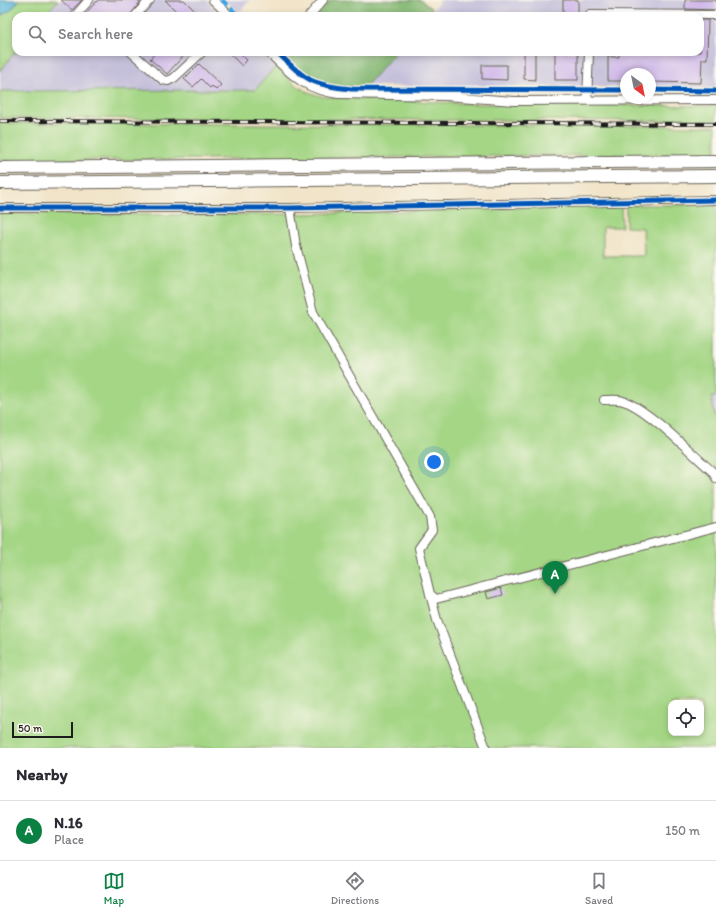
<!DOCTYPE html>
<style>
:root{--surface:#fff;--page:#f2f2f3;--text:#2b2b33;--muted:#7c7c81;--line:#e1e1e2;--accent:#0b8043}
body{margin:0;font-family:Itim,sans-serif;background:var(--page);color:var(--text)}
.controls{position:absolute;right:12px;bottom:12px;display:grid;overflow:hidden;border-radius:8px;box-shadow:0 2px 6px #0003}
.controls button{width:36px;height:36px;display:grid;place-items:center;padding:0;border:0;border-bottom:1px solid var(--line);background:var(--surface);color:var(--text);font:20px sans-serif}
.compass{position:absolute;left:620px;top:68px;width:36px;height:36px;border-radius:50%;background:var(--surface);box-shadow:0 2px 6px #0003;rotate:147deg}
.scale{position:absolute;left:12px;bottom:10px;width:61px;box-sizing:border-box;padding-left:4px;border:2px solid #1c1c1c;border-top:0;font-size:11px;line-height:14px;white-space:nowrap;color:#1c1c1c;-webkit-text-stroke:3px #fbf7ec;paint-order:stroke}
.you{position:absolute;left:434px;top:462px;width:14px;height:14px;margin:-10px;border:3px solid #fff;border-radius:50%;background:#1a73e8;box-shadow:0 0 0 6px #1a73e833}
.badge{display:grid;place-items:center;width:26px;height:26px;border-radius:50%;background:var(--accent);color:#fff;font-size:13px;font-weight:700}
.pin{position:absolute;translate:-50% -33px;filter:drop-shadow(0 1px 2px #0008)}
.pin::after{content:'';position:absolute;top:21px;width:14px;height:12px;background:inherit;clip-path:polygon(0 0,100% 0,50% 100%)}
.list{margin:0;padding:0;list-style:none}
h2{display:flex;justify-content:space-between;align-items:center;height:52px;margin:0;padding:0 16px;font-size:17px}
h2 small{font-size:13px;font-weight:400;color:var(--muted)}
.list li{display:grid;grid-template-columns:26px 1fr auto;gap:12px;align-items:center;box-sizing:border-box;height:60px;padding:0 16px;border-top:1px solid var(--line)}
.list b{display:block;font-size:15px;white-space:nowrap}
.list p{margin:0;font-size:13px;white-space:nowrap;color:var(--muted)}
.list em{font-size:13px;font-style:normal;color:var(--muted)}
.icon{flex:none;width:22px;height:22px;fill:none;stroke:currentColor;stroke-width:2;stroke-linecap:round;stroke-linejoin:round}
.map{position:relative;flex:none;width:716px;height:748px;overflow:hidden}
.search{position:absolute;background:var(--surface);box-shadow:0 2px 6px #0003;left:12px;right:12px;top:12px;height:44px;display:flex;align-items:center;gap:10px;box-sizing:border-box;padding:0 14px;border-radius:12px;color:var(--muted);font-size:15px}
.sheet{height:112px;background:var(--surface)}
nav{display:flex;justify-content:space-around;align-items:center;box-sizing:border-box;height:56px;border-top:1px solid var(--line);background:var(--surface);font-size:11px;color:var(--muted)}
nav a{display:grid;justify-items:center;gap:2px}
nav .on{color:var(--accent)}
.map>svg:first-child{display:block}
</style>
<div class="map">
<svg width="716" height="748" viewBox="0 0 716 748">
<rect width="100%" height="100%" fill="#fbf7ec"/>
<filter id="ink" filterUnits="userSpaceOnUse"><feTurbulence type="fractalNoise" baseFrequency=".025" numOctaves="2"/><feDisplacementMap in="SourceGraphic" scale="8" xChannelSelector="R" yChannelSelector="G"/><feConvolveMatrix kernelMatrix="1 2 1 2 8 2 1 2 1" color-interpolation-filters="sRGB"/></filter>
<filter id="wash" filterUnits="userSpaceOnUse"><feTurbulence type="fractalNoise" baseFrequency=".012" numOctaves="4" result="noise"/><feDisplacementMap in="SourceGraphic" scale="16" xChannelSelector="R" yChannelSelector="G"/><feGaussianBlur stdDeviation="0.9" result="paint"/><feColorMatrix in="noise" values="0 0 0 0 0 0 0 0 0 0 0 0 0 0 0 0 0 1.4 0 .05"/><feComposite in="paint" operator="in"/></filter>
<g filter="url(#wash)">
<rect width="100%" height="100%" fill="#f1e4c8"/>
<g fill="#c5c0da">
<path d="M58,0H207L223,16H45Z"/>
<path d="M225,0H250L239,13Z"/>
<path d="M441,0H716V89L650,87V74H626V87L366,86L396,52H700V16H427Z"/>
<path d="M16,51L261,52L276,66L255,90L0,91V71Z"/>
<path d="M711,397H716V423Z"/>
</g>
<g fill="#a4d685" stroke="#607950" fill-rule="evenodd">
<path d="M19,0H58L44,16H16V51L0,71V16L11,10Z"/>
<path d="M276,66C293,83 299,91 324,97L477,104L711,106L716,104V121L0,118V91L255,90Z"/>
<path d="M0,123L716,126V154L0,161Z"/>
<path d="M621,205L622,227H603V256H644L643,228L626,227V205H716V397H711L716,423V748H0V213L185,215L301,214ZM671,703H701V733H671Z"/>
</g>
<g fill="#83b772" stroke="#506a47">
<path d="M330,0H421L433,10L427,16H316Z"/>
<path d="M284,52H396L366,86C346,88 321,87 304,76C297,71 290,62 284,56Z"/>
</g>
<path fill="#5db9db" stroke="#3c6a7c" d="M0,0H19L11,10L0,16Z"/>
<g id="blocks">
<g fill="#cfb7ea">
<path d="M61,0H82L72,10Z"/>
<path d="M98,0H138L140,2L130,16H83Z"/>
<path d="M165,0H184L200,16H172L176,11Z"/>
<rect x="563" y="0" width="15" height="16"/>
<path d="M685,0H716V10L685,9Z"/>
<path d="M700,20H708L707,59H702L701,83L650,82V74H626V81H608V57H619V52H700Z"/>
<path d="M156,52H187L167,74L150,59Z"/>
<path d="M228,52H239L247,60L242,66Z"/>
<path d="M524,52H535V80L524,79Z"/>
<rect x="555" y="52" width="23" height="28"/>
<path d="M199,64L221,85L216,90L212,86L210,88L201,79L193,87L184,79Z"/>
<path d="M482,65H507V80L482,79Z"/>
<path d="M501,588L503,595L488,599L486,592Z"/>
</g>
</g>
</g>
<g filter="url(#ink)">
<use href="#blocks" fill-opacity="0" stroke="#676258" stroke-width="1"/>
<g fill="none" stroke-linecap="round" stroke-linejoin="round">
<defs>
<g id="minor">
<path d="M213,0L230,16"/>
<path d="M75,16L89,0"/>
<path d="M135,16L150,0"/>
<path d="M309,16L323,0"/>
<path d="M590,16V14L716,15"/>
<path d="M131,52L163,80L168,81L174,78L202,52"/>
<path d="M268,52C292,75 303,89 338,94L446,96L514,101L716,100"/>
<path d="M587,100L589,52"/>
<path d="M0,208H290L716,200"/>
<path d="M290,208L296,246L313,312L430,517L432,530L419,548L430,594L436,599L716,527"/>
<path d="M604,400C610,400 617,399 623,401C646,407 693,455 713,472L716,478"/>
<path d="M430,594L437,620L486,748"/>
</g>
<g id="highway">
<path d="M0,168L716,161"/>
<path d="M0,183L716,176"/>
</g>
</defs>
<use href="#minor" stroke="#676258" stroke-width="10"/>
<use href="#highway" stroke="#676258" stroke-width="14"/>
<use href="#minor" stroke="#fff" stroke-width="8"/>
<use href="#highway" stroke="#fff" stroke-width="12"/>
<defs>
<path id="rail" d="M0,121L716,124"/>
</defs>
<use href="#rail" stroke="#1c1c1c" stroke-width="4"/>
<use href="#rail" stroke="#fbf7ec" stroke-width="2.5" stroke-dasharray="8" stroke-linecap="butt"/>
<path stroke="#3da2ea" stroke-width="4" stroke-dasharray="8 4" stroke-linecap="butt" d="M222,0L239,16"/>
<defs>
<g id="cycleway">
<path d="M277,52C306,80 310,85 352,89L626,90"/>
<path d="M650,90L716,91"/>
<path d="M0,208H290L716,200"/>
</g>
</defs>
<use href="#cycleway" stroke="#fbf7ec" stroke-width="8"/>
<use href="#cycleway" stroke="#0057b8" stroke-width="5"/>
</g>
</g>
</svg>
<div class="controls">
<button><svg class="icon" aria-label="locate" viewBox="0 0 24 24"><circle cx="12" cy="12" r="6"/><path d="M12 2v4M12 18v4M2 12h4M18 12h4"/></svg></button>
</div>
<svg class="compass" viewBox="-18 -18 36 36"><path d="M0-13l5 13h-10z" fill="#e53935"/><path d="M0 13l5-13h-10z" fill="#7c7c81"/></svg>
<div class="scale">50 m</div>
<div class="you"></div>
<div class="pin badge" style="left:555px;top:594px">A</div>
<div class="search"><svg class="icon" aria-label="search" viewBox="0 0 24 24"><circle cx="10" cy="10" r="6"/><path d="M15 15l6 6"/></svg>Search here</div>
</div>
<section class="sheet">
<h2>Nearby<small></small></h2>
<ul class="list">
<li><span class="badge">A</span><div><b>N.16</b><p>Place</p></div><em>150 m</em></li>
</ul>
</section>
<nav>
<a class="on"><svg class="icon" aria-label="map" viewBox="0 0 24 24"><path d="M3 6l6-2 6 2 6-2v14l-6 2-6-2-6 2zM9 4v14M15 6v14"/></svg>Map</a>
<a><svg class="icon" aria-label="directions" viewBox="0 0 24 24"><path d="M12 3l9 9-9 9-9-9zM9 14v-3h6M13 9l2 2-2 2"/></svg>Directions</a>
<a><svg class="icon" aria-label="saved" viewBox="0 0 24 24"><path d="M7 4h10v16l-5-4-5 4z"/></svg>Saved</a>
</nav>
